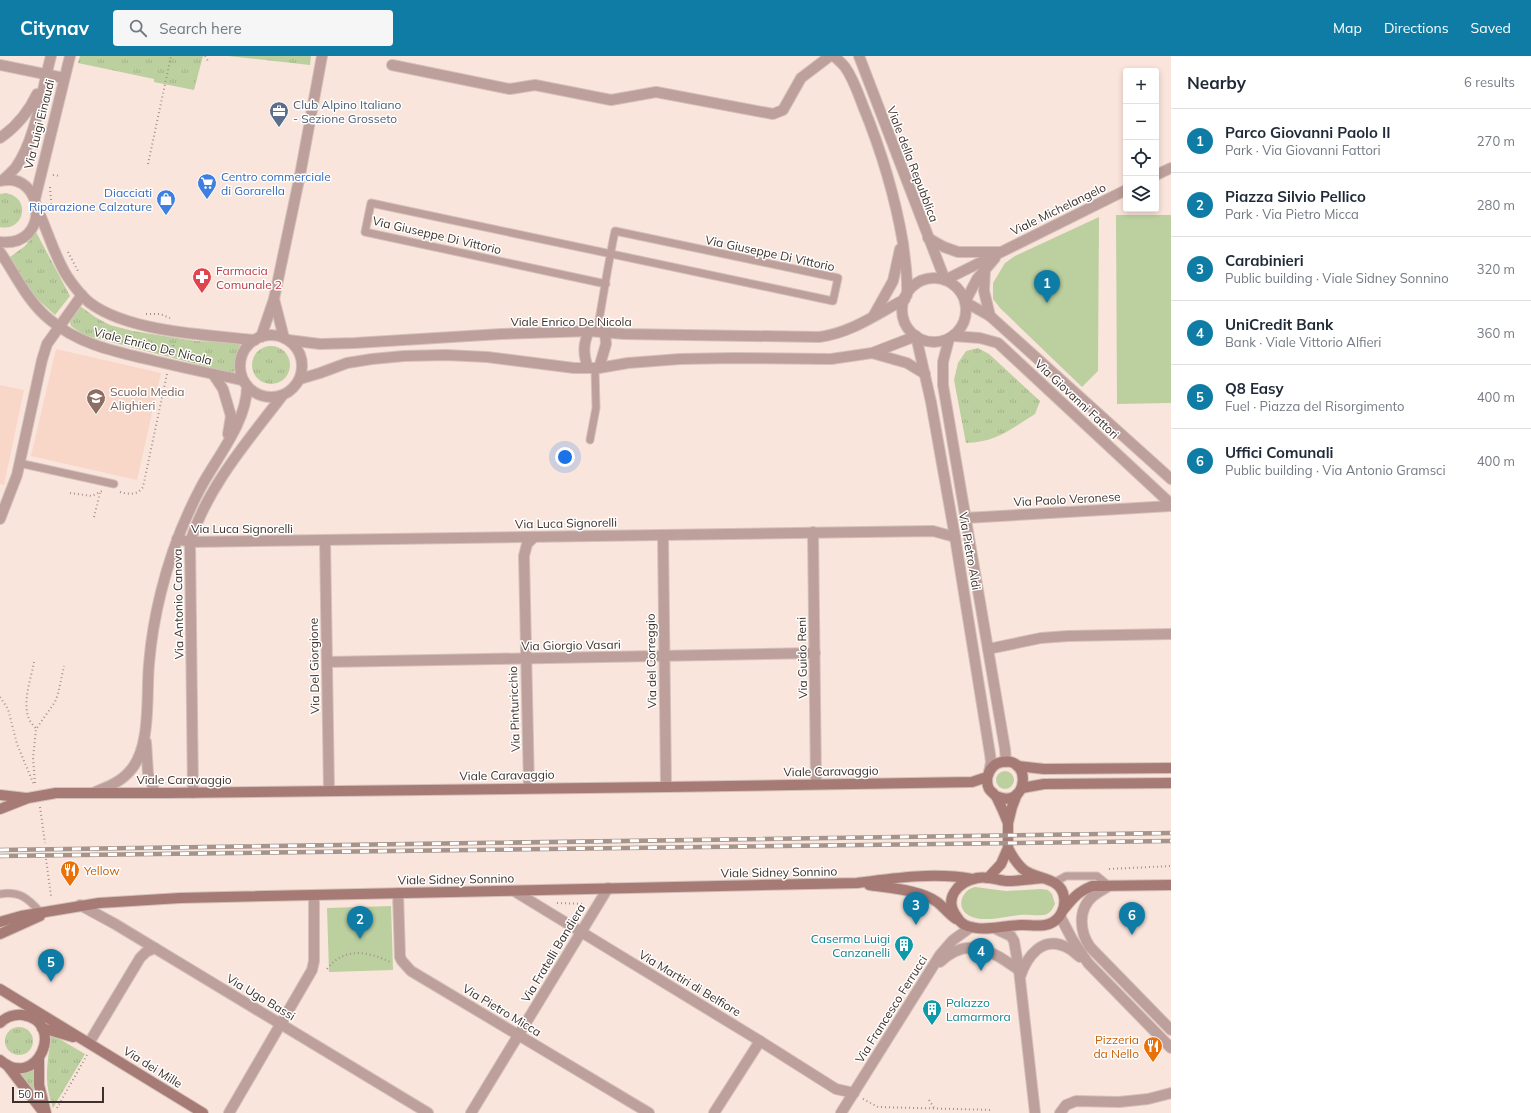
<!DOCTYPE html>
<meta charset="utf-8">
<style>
:root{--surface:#fff;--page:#f6f6f7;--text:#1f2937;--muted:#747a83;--line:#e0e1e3;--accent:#0e7ca5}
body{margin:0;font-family:Mulish,sans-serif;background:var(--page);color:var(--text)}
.controls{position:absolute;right:12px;top:12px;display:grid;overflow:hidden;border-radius:4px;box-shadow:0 2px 6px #0003}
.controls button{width:36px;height:36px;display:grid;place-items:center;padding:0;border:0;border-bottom:1px solid var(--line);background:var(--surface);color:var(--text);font:20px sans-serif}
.scale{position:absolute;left:12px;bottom:10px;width:92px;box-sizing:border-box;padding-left:4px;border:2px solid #3e312b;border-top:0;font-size:11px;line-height:14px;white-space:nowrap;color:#3e312b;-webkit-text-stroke:3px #fff;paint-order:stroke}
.you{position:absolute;left:565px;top:401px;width:14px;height:14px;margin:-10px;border:3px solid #fff;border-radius:50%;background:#1a73e8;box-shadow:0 0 0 6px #1a73e833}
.badge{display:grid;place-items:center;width:26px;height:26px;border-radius:50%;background:var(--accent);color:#fff;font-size:13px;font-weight:700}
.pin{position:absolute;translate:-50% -33px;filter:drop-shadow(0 1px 2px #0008)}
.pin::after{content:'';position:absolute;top:21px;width:14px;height:12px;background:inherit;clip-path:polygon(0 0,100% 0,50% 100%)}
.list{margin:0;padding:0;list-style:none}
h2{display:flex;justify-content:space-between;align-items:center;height:52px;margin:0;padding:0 16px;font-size:17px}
h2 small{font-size:13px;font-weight:400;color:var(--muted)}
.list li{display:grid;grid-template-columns:26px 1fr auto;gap:12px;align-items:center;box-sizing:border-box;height:64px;padding:0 16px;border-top:1px solid var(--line)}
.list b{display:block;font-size:15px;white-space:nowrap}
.list p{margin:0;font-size:13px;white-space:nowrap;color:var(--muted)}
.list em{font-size:13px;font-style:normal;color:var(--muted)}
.icon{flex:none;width:22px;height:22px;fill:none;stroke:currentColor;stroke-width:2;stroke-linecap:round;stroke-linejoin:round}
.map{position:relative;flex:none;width:1171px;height:1057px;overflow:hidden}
header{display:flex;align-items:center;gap:24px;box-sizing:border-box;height:56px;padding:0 20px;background:var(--accent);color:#fff}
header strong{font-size:19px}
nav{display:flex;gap:22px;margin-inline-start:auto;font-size:14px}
.search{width:280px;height:36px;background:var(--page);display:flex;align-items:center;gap:10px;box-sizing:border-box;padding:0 14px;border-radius:4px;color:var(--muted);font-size:15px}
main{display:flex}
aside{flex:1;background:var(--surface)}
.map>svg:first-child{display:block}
</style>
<header>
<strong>Citynav</strong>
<div class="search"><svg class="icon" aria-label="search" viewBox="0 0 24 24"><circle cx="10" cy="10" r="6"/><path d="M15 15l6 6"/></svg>Search here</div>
<nav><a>Map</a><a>Directions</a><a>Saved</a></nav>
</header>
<main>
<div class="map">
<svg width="1171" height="1057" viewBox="0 0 1171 1057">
<defs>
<pattern id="grass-tufts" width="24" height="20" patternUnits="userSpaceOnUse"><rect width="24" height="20" fill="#bccf9f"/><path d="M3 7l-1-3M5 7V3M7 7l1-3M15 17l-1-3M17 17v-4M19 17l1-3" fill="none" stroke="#a3b289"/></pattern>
</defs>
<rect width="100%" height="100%" fill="#fae5dc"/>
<g fill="#f9d7c8">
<path d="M56,293L161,317L137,424L31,400Z"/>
<path d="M0,329L24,334L4,429L0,428Z"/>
</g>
<g fill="url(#grass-tufts)">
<path d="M80,0H203L194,34L154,26V23L78,7Z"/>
<path d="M228,0H311L310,9Z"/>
<path d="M6,137C32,142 24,176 0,171V138Z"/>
<path d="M36,176L70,240L55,259L34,240L10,201L25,190Z"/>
<path d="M80,250L95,261L110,269L133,275L196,285L241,287L237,297L235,315L231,317L84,279L71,270L70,266Z"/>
<circle cx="271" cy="309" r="19"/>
<path d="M978,292L989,298L1040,345L1035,358C1011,373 996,386 966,387L954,324L958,307L966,295Z"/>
<circle cx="19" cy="985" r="14"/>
<path d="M51,978L85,998L53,1052C45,1031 46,1012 50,990C51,986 50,982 51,978Z"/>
<path d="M35,1013L36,1040L20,1017Z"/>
</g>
<g fill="#bccf9f">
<path d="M1116,159H1171V347L1117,348Z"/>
<path d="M1099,161L1098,315L1082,331L1000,252L993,243V227L1005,207L1015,200Z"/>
<circle cx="1005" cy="724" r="9"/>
<path d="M975,831L1006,835L1041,833L1048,834L1052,838L1055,848C1053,852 1051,856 1047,858C1040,861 1028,858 1020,859C1004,860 985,867 970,860C955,853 961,834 975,831Z"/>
<path d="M391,850L393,914L329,916L327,852Z"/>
</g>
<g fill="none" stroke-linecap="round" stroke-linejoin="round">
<defs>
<g id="lane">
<path d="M597,276C603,242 608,208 615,175L838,222L833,245L371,147L365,176L606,228"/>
<path d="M590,384L596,352L595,312"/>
<path d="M19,407L114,428"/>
<path d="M1055,826L1066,820H1097L1109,830"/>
<path d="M0,838C20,835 28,842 41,857"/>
</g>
<g id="street">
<path d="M834,0C838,4 842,7 845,11C853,22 858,37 863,50C881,94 895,140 903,187C905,205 908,221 907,239"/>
<path d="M859,0L945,224L1126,134"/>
<path d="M0,9L64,22"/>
<path d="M392,9L510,33L535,29L611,44L656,36L773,58L783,54L801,22L830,0"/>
<path d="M0,82C16,71 29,55 37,38"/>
<path d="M1156,119L1171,112"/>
<path d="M3,124C7,120 12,116 16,111C36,83 42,33 51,0"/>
<path d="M0,125C45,114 52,192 0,186"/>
<path d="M35,143L70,0"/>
<path d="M37,152C46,171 52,192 62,211C67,222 81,240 90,247C129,276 207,279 255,284"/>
<path d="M928,182L944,191L958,196H998"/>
<path d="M0,196C16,219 27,245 49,263C79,289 117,296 155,305C184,312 213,318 242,324L244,326"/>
<path d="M995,202L977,223L965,246L990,260L1171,423"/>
<path d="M985,213L984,235L990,260"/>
<circle cx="934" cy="254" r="32"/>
<path d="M274,243L284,282"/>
<path d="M874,259L893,225L900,193"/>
<circle cx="271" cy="310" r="31"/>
<path d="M916,280L931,346L955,481L990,698L991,706L989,716"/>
<path d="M953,280L980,282L998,287L1171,448"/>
<path d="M261,281L274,243L300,119L322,0"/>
<path d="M949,283L943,306V329L1005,693L1006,706"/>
<path d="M288,284L320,288L355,287L501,278L589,275L624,278L819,281C851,277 877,258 905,243"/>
<path d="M872,297L907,307L925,318"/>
<path d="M588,312C583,298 583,288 589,275"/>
<path d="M599,312L606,288L605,276"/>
<path d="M213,318L223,333L231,360L228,378"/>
<path d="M300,323L320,317L347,307L372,303L404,300L446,299L487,301L574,312H599L628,307L680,303L734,302L831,303L872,297L916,280"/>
<path d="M965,462L1171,450"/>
<path d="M0,463L17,419L42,304L47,288L82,239"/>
<path d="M813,476L816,728"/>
<path d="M663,479L666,731"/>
<path d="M177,483L190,486L933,475L955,481"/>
<path d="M325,484L329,735"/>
<path d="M988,593L1041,582L1068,580L1171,578"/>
<path d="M327,606L815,597"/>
<path d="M146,686L148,718L155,737"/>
<path d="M529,732L524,500L527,488L534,481"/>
<path d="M95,736C108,731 120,726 129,716C152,693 146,638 149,608C151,584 155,560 161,536C170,499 183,465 201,431C217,401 247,366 247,330"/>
<path d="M193,737L190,486C208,430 247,386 282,340"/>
<path d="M1109,830C1104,833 1098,836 1093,840C1077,854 1080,876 1090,891L1171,974"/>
<path d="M514,835L760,985L836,1033L854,1037"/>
<path d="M398,837L400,901L402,905L411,915L649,1057"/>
<path d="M80,849L115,868L428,1057"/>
<path d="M1060,860L1072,883L1088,907L1171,992"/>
<path d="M996,873L1011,880L1014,885L1019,914L1035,1057"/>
<path d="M940,906C968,879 992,895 1019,914"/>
<path d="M1020,921C1027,900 1043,878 1068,892C1072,894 1076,898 1080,901"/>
<path d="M89,987L140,902L146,896L155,892"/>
<path d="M229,1057L312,914L314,905V840"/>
<path d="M471,1057L608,832"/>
<path d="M714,1057L760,985"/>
<path d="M841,1057L940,899L953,884L971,871"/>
<path d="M1060,1057L1066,1049L1076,1045L1119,1046L1148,1043L1171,1037"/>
</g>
<g id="secondary">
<path d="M1017,710L1044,713L1171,712"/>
<path d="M1022,732L1044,728L1171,727"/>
<path d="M0,739L26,742"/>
<path d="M996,740C1028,755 1033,700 1002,706C990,708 984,722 989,733C991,736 995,738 997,742C1001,750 1005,759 1008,767"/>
<path d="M0,753L28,742L56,737H167L666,731L972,726L987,721"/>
<path d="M1008,792C1012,800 1017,808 1024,814C1038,824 1061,821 1064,841C1066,852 1060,864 1049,868C1041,871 1031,869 1022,869C1003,869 984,877 965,869C961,867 959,865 957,861C943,843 957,826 977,822C987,820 997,824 1007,825C1019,825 1031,823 1043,822"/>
<path d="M988,822L1001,808L1008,792V767L1012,751L1017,738"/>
<path d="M869,829C889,832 921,834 937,846C944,851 948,858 956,863"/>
<path d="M1064,853C1074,841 1078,836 1092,830L1171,829"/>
<path d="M0,866L21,860L99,847L180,842L857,827C894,822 935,816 972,823"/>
<path d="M0,878L40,860"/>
<path d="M0,933L203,1057"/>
<path d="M0,967C6,961 14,958 23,959C67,966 37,1036 0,1004"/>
<path d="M42,972L73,981"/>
<path d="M39,1002V1029L46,1057"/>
<path d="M7,1009L44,1057"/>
</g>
</defs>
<use href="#lane" stroke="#d4c1b9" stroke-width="9"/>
<use href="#street" stroke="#d4c1b9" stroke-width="12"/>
<use href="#secondary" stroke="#d4c1b9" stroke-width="12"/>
<g stroke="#a3928a" stroke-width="2" stroke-dasharray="1 3" stroke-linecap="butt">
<path d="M205,0L208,5"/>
<path d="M148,108L171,0"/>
<path d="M53,119L61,120"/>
<path d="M50,131L52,157"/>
<path d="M68,196L79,217"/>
<path d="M146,258H160L170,262"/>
<path d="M171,298L174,287"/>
<path d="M120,436C128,438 137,440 143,431L167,318"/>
<path d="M70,437L92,440L102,435"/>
<path d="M94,461L100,437"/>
<path d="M34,606C31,623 22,646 29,663C31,667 34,670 36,673"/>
<path d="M0,641L8,653L17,688L34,729"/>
<path d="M35,727L33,702L36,673L55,646L58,638L64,610"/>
<path d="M40,751L45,787"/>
<path d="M46,803L51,840"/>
<path d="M1109,813L1171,810"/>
<path d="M557,847L585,848"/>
<path d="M327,913C344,891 367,895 390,906"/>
<path d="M863,1043L878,1051L993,1054"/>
<path d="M929,1044L934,1052"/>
<path d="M57,1052L87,999"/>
</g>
<use href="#lane" stroke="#bd9f9b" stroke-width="7"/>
<use href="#street" stroke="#bd9f9b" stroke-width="10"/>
<use href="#secondary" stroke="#a67a75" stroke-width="10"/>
<defs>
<g id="rail">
<path d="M0,794L1171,777"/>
<path d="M0,800L1171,785"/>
</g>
</defs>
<use href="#rail" stroke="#a5948c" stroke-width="4.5"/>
<use href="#rail" stroke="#fff" stroke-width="3" stroke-dasharray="9" stroke-linecap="butt"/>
</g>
<defs>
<symbol id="office-pin" viewBox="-11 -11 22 30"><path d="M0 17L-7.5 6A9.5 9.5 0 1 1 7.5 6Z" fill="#5c6f8a" stroke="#fff"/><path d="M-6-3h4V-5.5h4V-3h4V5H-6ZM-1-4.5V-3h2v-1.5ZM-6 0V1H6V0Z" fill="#fff"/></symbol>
<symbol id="supermarket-pin" viewBox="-11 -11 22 30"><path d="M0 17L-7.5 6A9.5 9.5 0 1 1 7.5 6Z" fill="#3f7fe0" stroke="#fff"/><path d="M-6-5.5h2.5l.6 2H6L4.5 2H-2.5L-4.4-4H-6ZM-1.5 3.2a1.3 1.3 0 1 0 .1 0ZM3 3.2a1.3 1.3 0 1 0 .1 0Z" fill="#fff"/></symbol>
<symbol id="shop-pin" viewBox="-11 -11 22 30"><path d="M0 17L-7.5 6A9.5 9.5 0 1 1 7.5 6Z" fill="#3f7fe0" stroke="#fff"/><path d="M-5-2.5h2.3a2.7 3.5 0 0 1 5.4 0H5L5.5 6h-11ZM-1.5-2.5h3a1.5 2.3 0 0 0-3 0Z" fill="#fff"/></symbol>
<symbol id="pharmacy-pin" viewBox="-11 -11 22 30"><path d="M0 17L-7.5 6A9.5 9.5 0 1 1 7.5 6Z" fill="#e0444e" stroke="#fff"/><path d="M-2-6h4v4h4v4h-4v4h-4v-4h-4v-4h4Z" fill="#fff"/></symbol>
<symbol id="school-pin" viewBox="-11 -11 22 30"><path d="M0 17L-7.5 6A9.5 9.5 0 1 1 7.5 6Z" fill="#8d6e63" stroke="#fff"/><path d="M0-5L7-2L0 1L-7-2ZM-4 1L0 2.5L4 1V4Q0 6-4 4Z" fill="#fff"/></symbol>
<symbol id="restaurant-pin" viewBox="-11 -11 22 30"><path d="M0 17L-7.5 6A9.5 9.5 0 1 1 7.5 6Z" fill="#e8710a" stroke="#fff"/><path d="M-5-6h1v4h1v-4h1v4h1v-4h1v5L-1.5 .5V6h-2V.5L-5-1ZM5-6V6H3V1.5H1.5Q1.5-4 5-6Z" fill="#fff"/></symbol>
<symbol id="building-pin" viewBox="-11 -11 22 30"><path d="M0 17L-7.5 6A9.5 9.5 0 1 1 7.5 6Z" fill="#0f9aa8" stroke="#fff"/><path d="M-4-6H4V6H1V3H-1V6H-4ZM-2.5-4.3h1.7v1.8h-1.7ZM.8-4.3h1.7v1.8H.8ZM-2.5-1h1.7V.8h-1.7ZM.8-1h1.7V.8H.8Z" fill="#fff"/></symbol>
</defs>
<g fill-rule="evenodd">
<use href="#office-pin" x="268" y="44" width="22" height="30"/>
<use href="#supermarket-pin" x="196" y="116" width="22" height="30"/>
<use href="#shop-pin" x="155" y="132" width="22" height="30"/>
<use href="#pharmacy-pin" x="191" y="210" width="22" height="30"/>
<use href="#school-pin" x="85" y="331" width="22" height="30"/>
<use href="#restaurant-pin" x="59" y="803" width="22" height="30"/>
<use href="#building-pin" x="893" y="878" width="22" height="30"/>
<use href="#building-pin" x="921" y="942" width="22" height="30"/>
<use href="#restaurant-pin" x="1142" y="979" width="22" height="30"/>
</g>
<g text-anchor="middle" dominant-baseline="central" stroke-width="3" stroke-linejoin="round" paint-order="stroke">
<g font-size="12" fill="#4e5e75" stroke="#fff" text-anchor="start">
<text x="293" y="48">Club Alpino Italiano<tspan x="293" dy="14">- Sezione Grosseto</tspan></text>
</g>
<g font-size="12" fill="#3e312b" stroke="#fff">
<text transform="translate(39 68) rotate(-76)">Via Luigi Einaudi</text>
<text transform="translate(913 108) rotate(69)">Viale della Repubblica</text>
<text transform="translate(1058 153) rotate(-26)">Viale Michelangelo</text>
<text transform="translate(437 179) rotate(13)">Via Giuseppe Di Vittorio</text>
<text transform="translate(770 197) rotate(12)">Via Giuseppe Di Vittorio</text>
<text x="571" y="265">Viale Enrico De Nicola</text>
<text transform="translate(153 290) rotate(14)">Viale Enrico De Nicola</text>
<text transform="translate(1077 343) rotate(43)">Via Giovanni Fattori</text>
<text transform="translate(1067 443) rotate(-3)">Via Paolo Veronese</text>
<text transform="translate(566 467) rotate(-1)">Via Luca Signorelli</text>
<text x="242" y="472">Via Luca Signorelli</text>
<text transform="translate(970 495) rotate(80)">Via Pietro Aldi</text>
<text transform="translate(178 548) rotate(-91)">Via Antonio Canova</text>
<text transform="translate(571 589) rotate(-1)">Via Giorgio Vasari</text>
<text transform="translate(802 602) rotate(-91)">Via Guido Reni</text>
<text transform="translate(651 605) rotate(-91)">Via del Correggio</text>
<text transform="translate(314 610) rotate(-91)">Via Del Giorgione</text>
<text transform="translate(514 653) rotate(-92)">Via Pinturicchio</text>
<text transform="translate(831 715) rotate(-1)">Viale Caravaggio</text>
<text transform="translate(507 719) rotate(-1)">Viale Caravaggio</text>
<text x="184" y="723">Viale Caravaggio</text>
<text transform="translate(779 816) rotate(-1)">Viale Sidney Sonnino</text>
<text transform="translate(456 823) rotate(-1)">Viale Sidney Sonnino</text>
<text transform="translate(553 897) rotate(-59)">Via Fratelli Bandiera</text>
<text transform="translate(690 927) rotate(31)">Via Martiri di Belfiore</text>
<text transform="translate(261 941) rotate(31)">Via Ugo Bassi</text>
<text transform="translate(891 953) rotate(-58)">Via Francesco Ferrucci</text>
<text transform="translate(502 954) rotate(31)">Via Pietro Micca</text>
<text transform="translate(153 1011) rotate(32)">Via dei Mille</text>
</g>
<g font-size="12" fill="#366cbe" stroke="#fff" text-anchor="start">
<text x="221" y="120">Centro commerciale<tspan x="221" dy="14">di Gorarella</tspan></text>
<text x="152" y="136" text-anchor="end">Diacciati<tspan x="152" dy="14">Riparazione Calzature</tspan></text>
</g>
<g font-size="12" fill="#be3a42" stroke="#fff" text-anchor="start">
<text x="216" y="214">Farmacia<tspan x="216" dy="14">Comunale 2</tspan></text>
</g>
<g font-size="12" fill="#785e54" stroke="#fff" text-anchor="start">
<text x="110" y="335">Scuola Media<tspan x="110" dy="14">Alighieri</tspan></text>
</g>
<g font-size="12" fill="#c56008" stroke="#fff" text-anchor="start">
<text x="84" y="814">Yellow</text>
<text x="1139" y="983" text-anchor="end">Pizzeria<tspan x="1139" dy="14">da Nello</tspan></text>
</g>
<g font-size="12" fill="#0d838f" stroke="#fff" text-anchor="end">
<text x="890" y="882">Caserma Luigi<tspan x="890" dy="14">Canzanelli</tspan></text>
<text x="946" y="946" text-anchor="start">Palazzo<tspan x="946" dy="14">Lamarmora</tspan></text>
</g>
</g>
</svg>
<div class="controls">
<button>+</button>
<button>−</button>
<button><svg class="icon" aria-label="locate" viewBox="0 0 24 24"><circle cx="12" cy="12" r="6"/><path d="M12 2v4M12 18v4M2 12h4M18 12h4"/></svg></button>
<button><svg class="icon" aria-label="layers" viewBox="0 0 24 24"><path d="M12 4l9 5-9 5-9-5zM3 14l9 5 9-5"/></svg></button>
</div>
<div class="scale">50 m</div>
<div class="you"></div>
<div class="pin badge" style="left:1047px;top:247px">1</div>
<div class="pin badge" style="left:360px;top:883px">2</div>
<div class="pin badge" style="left:916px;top:869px">3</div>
<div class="pin badge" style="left:981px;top:915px">4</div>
<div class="pin badge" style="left:51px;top:926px">5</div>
<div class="pin badge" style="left:1132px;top:879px">6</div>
</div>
<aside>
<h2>Nearby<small>6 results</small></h2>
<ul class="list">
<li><span class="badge">1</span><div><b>Parco Giovanni Paolo II</b><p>Park · Via Giovanni Fattori</p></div><em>270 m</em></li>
<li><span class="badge">2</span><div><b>Piazza Silvio Pellico</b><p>Park · Via Pietro Micca</p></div><em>280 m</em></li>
<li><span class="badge">3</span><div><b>Carabinieri</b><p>Public building · Viale Sidney Sonnino</p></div><em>320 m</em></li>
<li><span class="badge">4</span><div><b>UniCredit Bank</b><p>Bank · Viale Vittorio Alfieri</p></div><em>360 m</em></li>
<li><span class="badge">5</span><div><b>Q8 Easy</b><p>Fuel · Piazza del Risorgimento</p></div><em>400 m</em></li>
<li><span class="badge">6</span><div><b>Uffici Comunali</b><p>Public building · Via Antonio Gramsci</p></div><em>400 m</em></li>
</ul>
</aside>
</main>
